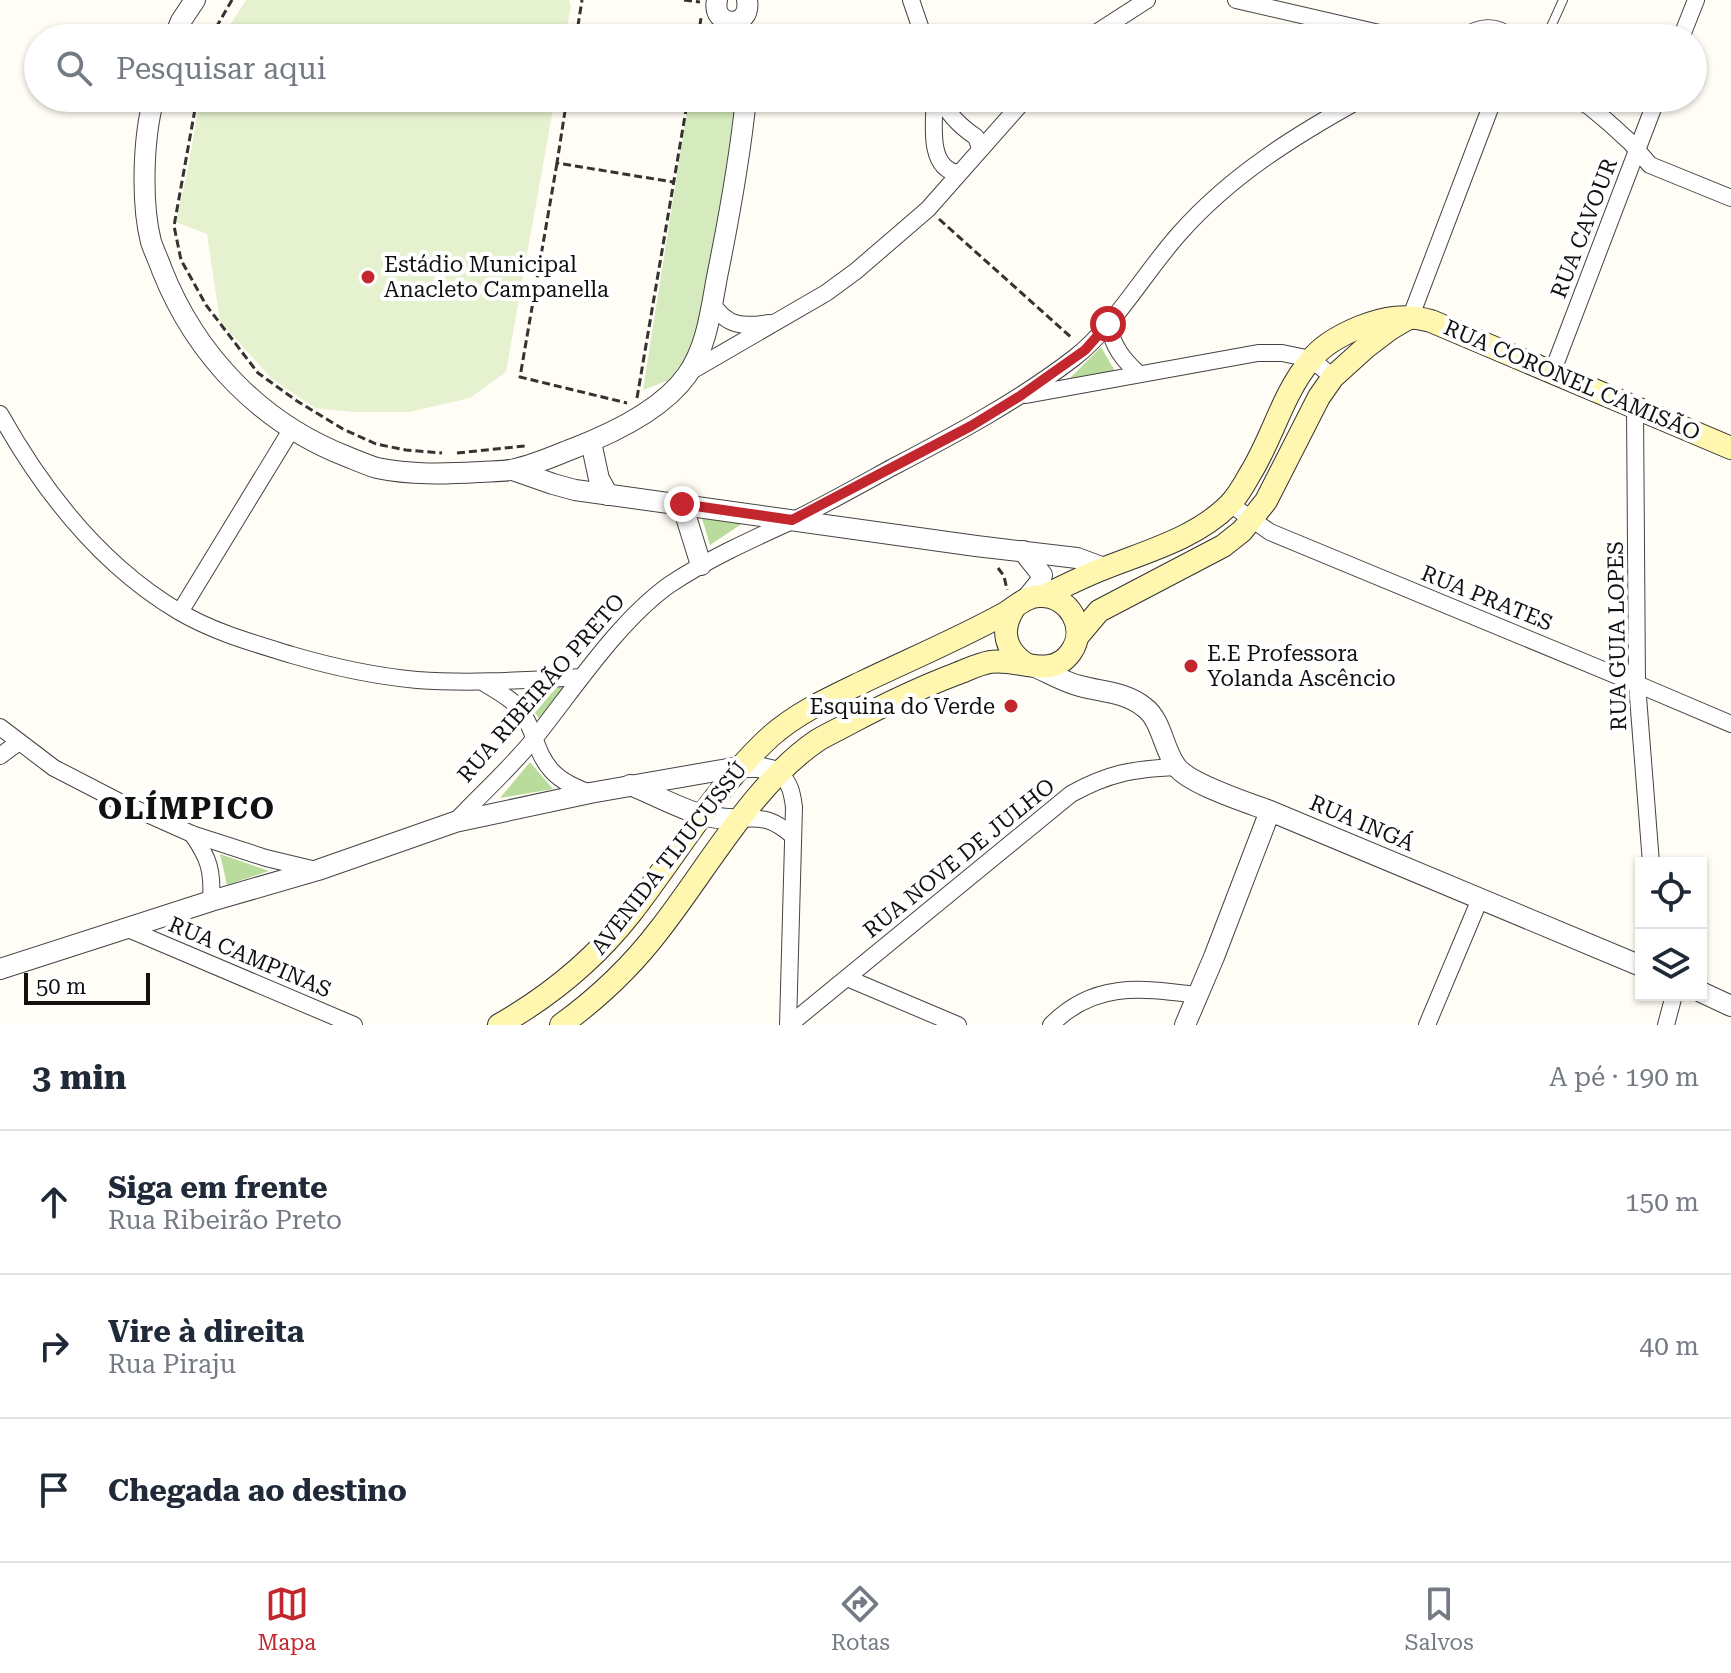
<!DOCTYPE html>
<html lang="pt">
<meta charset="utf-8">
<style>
:root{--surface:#fff;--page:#f2f2f3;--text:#1f2937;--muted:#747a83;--line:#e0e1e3;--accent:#c4262e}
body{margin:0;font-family:"Roboto Serif",serif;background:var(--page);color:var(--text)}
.controls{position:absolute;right:24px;bottom:24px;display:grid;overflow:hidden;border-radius:0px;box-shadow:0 2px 6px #0004}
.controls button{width:72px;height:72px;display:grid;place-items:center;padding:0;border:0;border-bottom:2px solid var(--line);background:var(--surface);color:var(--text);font:40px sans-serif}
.scale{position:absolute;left:24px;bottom:20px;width:126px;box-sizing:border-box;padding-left:8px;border:4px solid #111;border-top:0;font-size:22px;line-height:28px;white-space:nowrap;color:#111;-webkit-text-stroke:6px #fff;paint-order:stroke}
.stop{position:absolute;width:24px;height:24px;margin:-18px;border:6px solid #c4262e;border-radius:50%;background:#fff}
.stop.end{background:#c4262e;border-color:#fff;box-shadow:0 2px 8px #0008}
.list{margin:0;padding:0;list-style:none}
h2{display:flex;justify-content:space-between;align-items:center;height:104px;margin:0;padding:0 32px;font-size:34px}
h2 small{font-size:26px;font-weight:400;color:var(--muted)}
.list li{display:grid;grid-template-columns:52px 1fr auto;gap:24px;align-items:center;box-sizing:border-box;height:144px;padding:0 32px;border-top:2px solid var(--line)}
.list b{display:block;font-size:30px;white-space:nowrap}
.list p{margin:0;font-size:26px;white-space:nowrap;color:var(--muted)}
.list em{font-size:26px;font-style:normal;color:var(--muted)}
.icon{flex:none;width:44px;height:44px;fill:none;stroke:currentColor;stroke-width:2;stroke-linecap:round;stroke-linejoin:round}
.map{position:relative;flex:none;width:1731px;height:1025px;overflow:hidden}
.search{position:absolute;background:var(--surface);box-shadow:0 2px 6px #0004;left:24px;right:24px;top:24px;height:88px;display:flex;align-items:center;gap:20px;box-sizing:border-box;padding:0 28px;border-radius:44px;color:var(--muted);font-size:30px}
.sheet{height:536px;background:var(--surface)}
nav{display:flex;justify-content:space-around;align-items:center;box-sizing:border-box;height:112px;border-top:2px solid var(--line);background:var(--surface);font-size:22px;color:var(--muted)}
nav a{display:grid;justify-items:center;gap:4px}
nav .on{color:var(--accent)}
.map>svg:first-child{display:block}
</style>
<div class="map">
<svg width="1731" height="1025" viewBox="0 0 1731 1025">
<rect width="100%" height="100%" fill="#fffdf5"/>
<path fill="#d5ebbd" d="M689,98H736L719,234L692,349L669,380L643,390Z"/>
<g fill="#b9dc9c">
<path d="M1101,347L1115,371L1069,379Z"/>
<path d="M702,518L743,523L710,545Z"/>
<path d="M565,685L539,718L520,693Z"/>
<path d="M530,762L553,789L500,798Z"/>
<path d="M220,854L269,871L227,885Z"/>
</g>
<g fill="#e6f2cf">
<path d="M246,0H569L571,6L565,38H222Z"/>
<path d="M200,98H555L506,372L470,398L409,412H353L315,408L271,378L220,321L207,234L176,222L188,168Z"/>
</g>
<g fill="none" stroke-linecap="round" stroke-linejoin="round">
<defs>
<path id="service" d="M1543,38L1549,31L1563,0"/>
<g id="minor">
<path d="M911,0L924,38"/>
<path d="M1236,0L1401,38"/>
<path d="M1088,38L1147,0"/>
<path d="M1462,38C1479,26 1496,24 1512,38"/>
<path d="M1681,38L1696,0"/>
<path d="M935,98C934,122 927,170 959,173"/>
<path d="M941,98C948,115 961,127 976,137L980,148"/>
<path d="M1574,98L1590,107L1608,122L1630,142L1650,165L1731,198"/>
<path d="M712,303C727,327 743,327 769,323"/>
<path d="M1411,316L1494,98"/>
<path d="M1108,324C1113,346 1122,359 1139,374"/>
<path d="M688,373L826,293L856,271L928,209L1026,98"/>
<path d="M1552,373L1657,98"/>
<path d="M1026,395L1258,353H1282L1311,359L1333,377"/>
<path d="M1635,408L1637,684L1651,863"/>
<path d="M0,414C43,491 101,565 178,611C213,632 253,643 292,655C333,667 374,676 417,680C472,684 527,680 581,677"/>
<path d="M1230,504L1270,532L1637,684L1731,724"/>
<path d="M180,612L291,430"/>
<path d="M484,683C495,690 507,696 516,705C534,723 534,752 552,771C562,782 577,788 590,793"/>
<path d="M0,727L54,768L118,801L192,834L266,858L316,870"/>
<path d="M0,756L19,742"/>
<path d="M779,772C790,783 792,792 794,807L788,1025"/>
<path d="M740,819C765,817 774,820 793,836"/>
<path d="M455,822C482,793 513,766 538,734C576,686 619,621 669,585C708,559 750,540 792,521C826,504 860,485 893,467C956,434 1018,401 1074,358C1114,327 1145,272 1179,234C1231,175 1296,135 1363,98"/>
<path d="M192,834C209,858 213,871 211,901"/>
<path d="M128,929L354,1025"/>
<path d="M847,978L958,1025"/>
<path d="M789,1025L1071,794C1109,773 1133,769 1176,767"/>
<path d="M1051,1025C1094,981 1141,988 1197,995"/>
<path d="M1427,1025L1480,899"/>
<path d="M1666,1025L1674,995"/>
</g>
<g id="tertiary">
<path d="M717,0C711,28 752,30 747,0"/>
<path d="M174,38L181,21L195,0"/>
<path d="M154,98C143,137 141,203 151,242C154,251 159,261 162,270C196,356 262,424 348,457C358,461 367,465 377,468C410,475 445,474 479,472C491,471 504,472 515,469C534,465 554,456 572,449C611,434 663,409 687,375C707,347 711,309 717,277C729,218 740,158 746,98"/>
<path d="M591,442L599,479L608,495"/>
<path d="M513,470L553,484L575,490L976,546L1077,558L1104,568"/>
<path d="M682,504L701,565"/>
<path d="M1023,551L1042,575L1040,582L1027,598"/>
<path d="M1035,667C1049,673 1064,682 1080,686C1102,692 1126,692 1144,707C1162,720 1163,749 1176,766C1188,784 1249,803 1270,811L1641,966"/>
<path d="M630,785C666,799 700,822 740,819"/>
<path d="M0,969L211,901L318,870L455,822L590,793L739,767H758L779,772"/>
<path d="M1701,992L1731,1006"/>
<path d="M1185,1025L1214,957L1270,811"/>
</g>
<g id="secondary">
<path d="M1044,596C1064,586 1084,576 1105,568C1148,551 1196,538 1229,505C1238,496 1244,485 1250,474C1272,439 1283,393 1310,361C1321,346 1343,334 1360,327C1385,317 1406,314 1431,321L1731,448"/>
<path d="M1013,610C1000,631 1006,651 1026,664"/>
<path d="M1078,636L1099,611L1223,546L1242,531L1266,501L1319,397L1333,377L1365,348L1390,329L1407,319"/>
<path d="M499,1025C550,996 595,959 631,913C677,854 715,787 771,736C798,712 832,697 865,681C911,659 958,639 1002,615C1015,608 1025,596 1040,596C1069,595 1088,628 1071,652C1051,681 1018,657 990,662C978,664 967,670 956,674C919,688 884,705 850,723C839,729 828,734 818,740C754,783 707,869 660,929C632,966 598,998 561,1025"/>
</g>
</defs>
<use href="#service" stroke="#444" stroke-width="10"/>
<use href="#minor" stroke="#444" stroke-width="18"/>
<use href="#tertiary" stroke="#444" stroke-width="22"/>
<use href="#secondary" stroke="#333" stroke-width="24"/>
<g stroke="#333" stroke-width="3" stroke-dasharray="8 4" stroke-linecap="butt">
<path d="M684,0L700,2"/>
<path d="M210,38L232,0"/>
<path d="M576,38L582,0"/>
<path d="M698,38L701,18"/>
<path d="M197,98L174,226L181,260L206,305L258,373L297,401L343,429L376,444L406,450L442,453"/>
<path d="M567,98L557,163L673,182"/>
<path d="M557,163L520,377L627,403"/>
<path d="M939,219L1073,339"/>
<path d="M637,398L688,98"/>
<path d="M457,453L525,446"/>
<path d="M998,568L1004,576L1007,590"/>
</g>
<use href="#service" stroke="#fff" stroke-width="8"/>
<use href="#minor" stroke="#fff" stroke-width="16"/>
<use href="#tertiary" stroke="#fff" stroke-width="20"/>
<use href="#secondary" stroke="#fff6b0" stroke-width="22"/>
</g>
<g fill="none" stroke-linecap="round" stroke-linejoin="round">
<path stroke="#c4262e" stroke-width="10" d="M682,504L792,520L971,426L1020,396L1085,350L1108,324"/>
</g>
<g fill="#c4262e" stroke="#fff" stroke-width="3">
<circle cx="368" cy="277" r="8"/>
<circle cx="1191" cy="666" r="8"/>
<circle cx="1011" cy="706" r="8"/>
</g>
<g text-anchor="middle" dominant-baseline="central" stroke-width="8" stroke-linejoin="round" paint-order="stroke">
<g font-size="22" fill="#111" stroke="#fff">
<text transform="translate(1584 228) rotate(-69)">RUA CAVOUR</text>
<text transform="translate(1572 380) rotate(23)">RUA CORONEL CAMISÃO</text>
<text transform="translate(1487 598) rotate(22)">RUA PRATES</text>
<text transform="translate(1617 636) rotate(-91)">RUA GUIA LOPES</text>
<text transform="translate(541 688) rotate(-49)">RUA RIBEIRÃO PRETO</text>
<text transform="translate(1362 823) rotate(23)">RUA INGÁ</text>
<text transform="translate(669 858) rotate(-52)">AVENIDA TIJUCUSSÚ</text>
<text transform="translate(959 858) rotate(-39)">RUA NOVE DE JULHO</text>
<text transform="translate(250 957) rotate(23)">RUA CAMPINAS</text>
</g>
<g font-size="22" fill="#111" stroke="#fff" text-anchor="start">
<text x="384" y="264">Estádio Municipal<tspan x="384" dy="25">Anacleto Campanella</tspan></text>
<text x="1207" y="653">E.E Professora<tspan x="1207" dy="25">Yolanda Ascêncio</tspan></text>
<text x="995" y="706" text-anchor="end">Esquina do Verde</text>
</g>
<g font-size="30" font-weight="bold" letter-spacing="2" fill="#111" stroke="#fff">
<text x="187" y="808">OLÍMPICO</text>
</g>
</g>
</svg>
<div class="controls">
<button><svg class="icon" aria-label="locate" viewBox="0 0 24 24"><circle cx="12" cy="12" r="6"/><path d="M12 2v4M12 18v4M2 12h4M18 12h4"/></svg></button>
<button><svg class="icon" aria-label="layers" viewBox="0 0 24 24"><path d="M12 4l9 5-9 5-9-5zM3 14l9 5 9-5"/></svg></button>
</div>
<div class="scale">50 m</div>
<div class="stop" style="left:1108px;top:324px"></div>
<div class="stop end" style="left:682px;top:504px"></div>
<div class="search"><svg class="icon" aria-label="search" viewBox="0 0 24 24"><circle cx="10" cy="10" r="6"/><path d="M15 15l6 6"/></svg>Pesquisar aqui</div>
</div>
<section class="sheet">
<h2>3 min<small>A pé · 190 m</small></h2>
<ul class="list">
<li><svg class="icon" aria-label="ahead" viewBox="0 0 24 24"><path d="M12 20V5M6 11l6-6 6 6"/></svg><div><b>Siga em frente</b><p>Rua Ribeirão Preto</p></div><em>150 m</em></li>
<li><svg class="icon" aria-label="right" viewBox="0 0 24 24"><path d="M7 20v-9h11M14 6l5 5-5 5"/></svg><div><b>Vire à direita</b><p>Rua Piraju</p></div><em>40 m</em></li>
<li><svg class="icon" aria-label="arrive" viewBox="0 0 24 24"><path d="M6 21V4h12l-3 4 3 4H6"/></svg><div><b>Chegada ao destino</b></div></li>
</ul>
</section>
<nav>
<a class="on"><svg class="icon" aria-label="map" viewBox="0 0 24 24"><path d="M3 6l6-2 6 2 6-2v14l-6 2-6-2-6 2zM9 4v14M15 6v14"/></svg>Mapa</a>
<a><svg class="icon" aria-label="directions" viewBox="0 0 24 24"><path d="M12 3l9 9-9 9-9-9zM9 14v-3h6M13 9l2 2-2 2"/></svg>Rotas</a>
<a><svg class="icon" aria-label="saved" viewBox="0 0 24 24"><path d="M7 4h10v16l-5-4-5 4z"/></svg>Salvos</a>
</nav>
